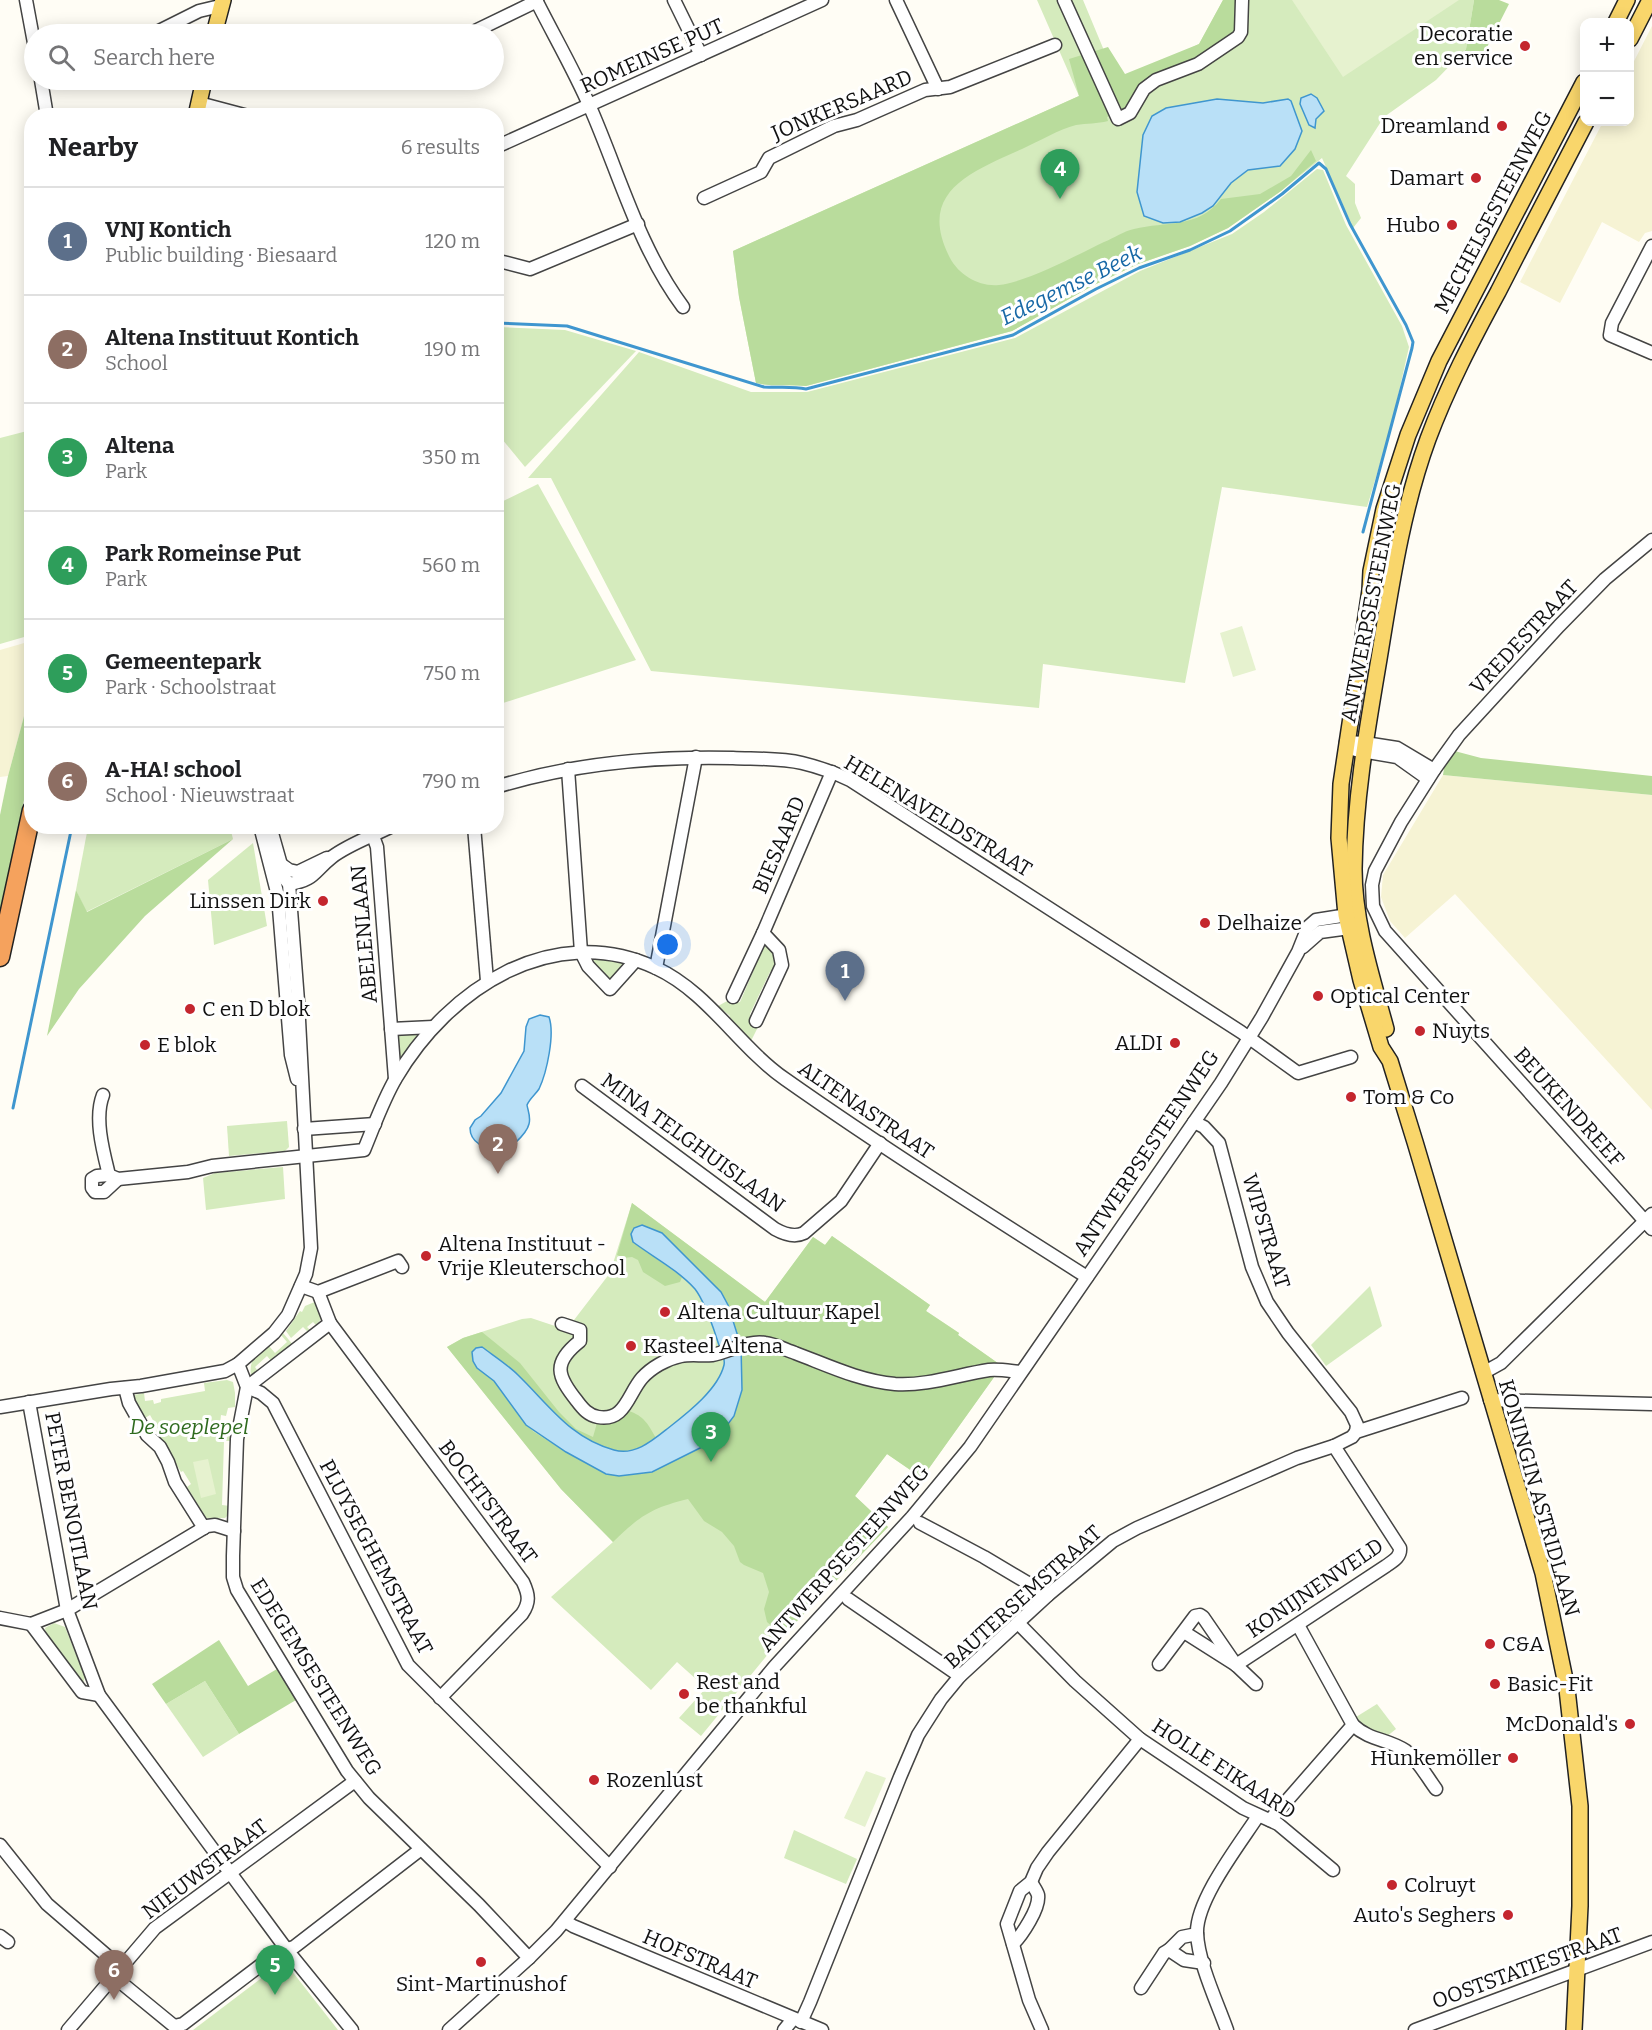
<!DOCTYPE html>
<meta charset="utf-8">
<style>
:root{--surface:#fff;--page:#f6f6f6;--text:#202124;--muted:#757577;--line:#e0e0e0;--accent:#c4262e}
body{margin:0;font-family:Bitter,serif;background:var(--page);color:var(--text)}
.controls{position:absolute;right:18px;top:18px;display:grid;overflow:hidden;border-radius:12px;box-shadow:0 3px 15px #0003}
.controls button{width:54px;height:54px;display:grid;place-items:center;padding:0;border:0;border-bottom:2px solid var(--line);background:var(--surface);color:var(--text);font:30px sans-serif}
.you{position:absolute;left:668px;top:945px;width:21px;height:21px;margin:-15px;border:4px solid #fff;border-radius:50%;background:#1a73e8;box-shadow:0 0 0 9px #1a73e833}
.badge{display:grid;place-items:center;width:39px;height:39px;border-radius:50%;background:var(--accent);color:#fff;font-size:20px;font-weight:700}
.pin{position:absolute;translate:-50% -50px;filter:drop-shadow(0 2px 3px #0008)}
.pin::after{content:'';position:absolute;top:32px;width:21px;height:18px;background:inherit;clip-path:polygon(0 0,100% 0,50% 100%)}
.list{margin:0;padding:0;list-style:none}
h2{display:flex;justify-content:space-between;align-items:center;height:78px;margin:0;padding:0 24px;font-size:26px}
h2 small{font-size:20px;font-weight:400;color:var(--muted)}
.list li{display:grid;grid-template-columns:39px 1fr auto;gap:18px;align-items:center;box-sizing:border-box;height:108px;padding:0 24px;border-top:2px solid var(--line)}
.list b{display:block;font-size:22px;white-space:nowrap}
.list p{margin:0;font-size:20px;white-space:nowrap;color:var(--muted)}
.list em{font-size:20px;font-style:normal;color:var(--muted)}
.icon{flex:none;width:33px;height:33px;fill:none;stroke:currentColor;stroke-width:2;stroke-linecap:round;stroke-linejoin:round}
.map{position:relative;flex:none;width:1652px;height:2030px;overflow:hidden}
.search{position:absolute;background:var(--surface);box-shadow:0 3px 15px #0003;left:24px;top:24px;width:480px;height:66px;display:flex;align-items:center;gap:15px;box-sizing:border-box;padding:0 21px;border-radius:33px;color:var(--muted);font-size:22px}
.panel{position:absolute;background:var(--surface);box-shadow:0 3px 15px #0003;left:24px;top:108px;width:480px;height:726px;border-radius:24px}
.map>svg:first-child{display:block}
</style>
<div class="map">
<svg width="1652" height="2030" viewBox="0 0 1652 2030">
<rect width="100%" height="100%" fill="#fffdf5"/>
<g fill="#f6f3d4">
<path d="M1652,26V231L1645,233L1639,242L1602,222L1560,303L1520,282L1603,122H1630V69Z"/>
<path d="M31,641V690L8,776L0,777V650Z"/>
<path d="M1443,775L1652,795V1110L1455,894L1405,938L1390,921L1381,897L1383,875Z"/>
</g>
<g fill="#d5ebbd">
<path d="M1037,0H1083L1118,84L1199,44L1223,0H1474L1466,49L1436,80L1384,117L1346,176L1355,184V203L1361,218L1353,228L1322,158L1281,191L1228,228L1190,246L1138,264L1094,285L1012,331L806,386C789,384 773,387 756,383L739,297L733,251L1079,96Z"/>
<path d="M1317,169L1323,170L1346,225L1402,326L1409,347L1391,427L1367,507L1222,487L1185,683L1043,664L1039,708L651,671L551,478H528L639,352L751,392H807L1015,338L1140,271L1232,234L1264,212Z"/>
<path d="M497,327L565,330L636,351L525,467L497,433Z"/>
<path d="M31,430V635L0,644V438Z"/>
<path d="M538,484L636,660L497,705V504Z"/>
<path d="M88,827H230L233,839L86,912L76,890Z"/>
<path d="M253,843L267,926L214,945L208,880Z"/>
<path d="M766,945L771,947L777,958L775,969L770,972L750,1014L752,1019L760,1023L751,1041L729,1019L730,1016L718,1006L729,1000L736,1003L740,1002L758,960L756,955L762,946Z"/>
<path d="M593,959H618L627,964L611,979H609L594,963Z"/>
<path d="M422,1033L401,1061L399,1058L397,1036L399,1034Z"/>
<path d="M287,1121L289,1147L285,1151L229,1156L227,1126Z"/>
<path d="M283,1167L285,1199L206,1210L203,1178L215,1173Z"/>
<path d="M632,1203L765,1302L813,1237L825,1245L832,1236L930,1305L926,1311L959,1333L958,1335L1002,1366L922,1478L887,1454L855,1496L888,1527L782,1637L701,1736L679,1718L706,1688L677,1662L651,1690L551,1597L613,1542L561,1489L447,1347L463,1338L522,1319L531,1318L558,1327L561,1317L574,1320L610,1273Z"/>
<path d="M1370,1286L1382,1326L1326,1366L1311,1345Z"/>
<path d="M317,1301L322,1318L316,1325L313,1322L307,1327L310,1330L308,1332L303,1327L291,1338L286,1331L300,1311L302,1312L305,1306Z"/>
<path d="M283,1333L294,1346L272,1362L267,1356L255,1367L260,1374L253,1377L251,1375C249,1361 255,1355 265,1346L267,1348L269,1346L275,1353L287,1342L281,1335Z"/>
<path d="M227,1380L233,1382L235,1393V1407L228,1408L226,1416L221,1415L220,1424L232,1427L231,1441H224L222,1505L230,1506V1513L225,1518H206L187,1487L191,1484L183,1471L181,1472L156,1431L158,1429L150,1415L145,1418L136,1403L134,1395L144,1393L145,1401L153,1400L154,1404L161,1402V1399L205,1391L204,1383Z"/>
<path d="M54,1623L65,1627L85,1677L83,1683L46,1635L45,1628Z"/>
<path d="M205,1681L239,1734L203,1757L166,1704Z"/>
<path d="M1377,1704L1396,1729L1386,1737L1370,1733L1356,1717Z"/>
<path d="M794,1830L857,1859L846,1884L784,1858Z"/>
<path d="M284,1961L338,2030H193Z"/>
</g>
<g fill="#b9dc9c">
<path d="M1223,0H1240L1238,30L1196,60L1154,78L1124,113L1122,109L1107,117L1108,121C1097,124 1087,123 1076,125C1059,129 1038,142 1022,149C971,172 916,192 950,258C959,275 979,287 999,285C1027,282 1077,255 1104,242C1114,238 1124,231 1134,229C1166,221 1198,229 1221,199L1260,194L1291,176L1311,150L1316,161L1281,191L1228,228L1190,246L1138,264L1094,285L1012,331L806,386C789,384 773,387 756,383L739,297L733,251L1079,96L1069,59L1108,47L1125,74L1199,44Z"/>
<path d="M1474,0H1499L1509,4L1483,55L1454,63L1466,49Z"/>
<path d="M31,690V767L0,914V815L8,776Z"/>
<path d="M1447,749L1481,758L1652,776V795L1443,775Z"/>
<path d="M233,839L145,916L79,989L47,1036L76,890L87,912Z"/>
<path d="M632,1203L765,1302L813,1237L825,1245L832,1236L930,1305L926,1311L959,1333L958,1335L1002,1366L922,1478L887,1454L855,1496L888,1527L787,1631L774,1628L767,1622L764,1609L769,1592L763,1573L744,1565L740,1562L734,1546L722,1532L704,1521L688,1499C651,1508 640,1516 613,1542L561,1489L447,1347L463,1338L482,1332L520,1363L559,1412L576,1429L593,1437L597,1423C610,1424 620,1423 629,1411C644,1416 648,1424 656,1438C648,1443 637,1451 627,1452C585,1455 546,1403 519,1376C509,1365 495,1356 482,1347L494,1381L526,1425L534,1432L566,1452L606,1474L620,1476L652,1472L741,1346L728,1305L721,1292L662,1233L633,1242L682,1277L680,1282L665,1286L643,1272L638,1260L632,1257L624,1258L617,1255Z"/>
<path d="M219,1640L248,1686L277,1669L296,1700L239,1734L205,1681L166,1704L152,1684Z"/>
</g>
<g fill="#e6f2cf">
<path d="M1292,0H1459L1343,77Z"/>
<path d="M1242,626L1256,670L1233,677L1220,633Z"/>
<path d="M208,1459L216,1494L201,1498L193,1462Z"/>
<path d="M866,1771L886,1778L865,1827L844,1818Z"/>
</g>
<g fill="#b9e0f7" stroke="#3f96cf" stroke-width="1.5">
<path d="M1311,94L1317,98L1324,111L1316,119L1315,128L1309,125L1300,104L1301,98Z"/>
<path d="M1217,99L1263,103L1288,99L1291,101L1302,131L1295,149L1280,166L1248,170L1231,183L1213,206L1202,213L1180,222L1163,223L1144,216L1137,192L1143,135L1152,116L1166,108Z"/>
<path d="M540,1015L549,1017C555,1034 547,1072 539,1089C535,1095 530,1098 527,1105C528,1111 531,1117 529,1124C527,1133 506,1155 495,1154C489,1153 484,1147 479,1144C473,1140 470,1135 470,1128L475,1120L481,1116L501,1093L524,1051L526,1027L529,1019Z"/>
<path d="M642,1225L662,1233L721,1292L728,1305L741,1346L742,1390L734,1416L719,1436L702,1447L652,1472L619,1476L606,1474L566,1452L526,1425L494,1381L477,1368L473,1361L472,1352L476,1348L482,1347C494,1356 508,1365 518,1375C549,1405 570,1438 614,1450C634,1456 652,1441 667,1429C686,1414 718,1390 724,1365C726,1356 719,1348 717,1339C712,1324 705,1302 695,1289C678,1270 653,1257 633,1242L631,1234L634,1228Z"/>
</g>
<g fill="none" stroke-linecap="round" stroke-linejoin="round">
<g stroke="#3f96cf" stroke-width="3">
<path d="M496,323L567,326L764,387C778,388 792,386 806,389L1013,335L1096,289L1139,268L1190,250L1230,231L1282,194L1319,163L1326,169L1350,224L1406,325L1413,342L1412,348L1363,532"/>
<path d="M13,1108L72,826"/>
</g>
<defs>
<g id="minor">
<path d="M26,0L34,43"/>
<path d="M536,0C554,36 574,70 590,107C619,173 639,248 683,307"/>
<path d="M674,0L701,55"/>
<path d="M896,0L938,89"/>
<path d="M1064,0L1118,119L1130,113L1144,89L1156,80L1198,64L1238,37L1241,32L1242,0"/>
<path d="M153,34L199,11L220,6"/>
<path d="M469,34L537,1"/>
<path d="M41,80L47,116"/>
<path d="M42,80H65"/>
<path d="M199,103L248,116"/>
<path d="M496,147L822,0"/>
<path d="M704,198L761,172L769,158L834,126L857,120L925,90L950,87L1055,45"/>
<path d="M1652,246L1612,323L1610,335L1652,353"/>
<path d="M503,262L530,269L638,224"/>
<path d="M1652,540L1605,579L1559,626L1459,735L1434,770L1401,822L1375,871L1372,885L1373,906L1385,931L1652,1229"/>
<path d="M1346,742L1365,743L1397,748L1434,770"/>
<path d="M1356,750L1397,757L1428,779"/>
<path d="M568,769L581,952L588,966L610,989L636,960"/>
<path d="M496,787C574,763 653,756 733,758C756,759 780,758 802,763C819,767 835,773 850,780L1241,1032L1298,1073L1351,1057"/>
<path d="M260,826L278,896L291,1055L297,1079"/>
<path d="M474,826L487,981"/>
<path d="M373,836L377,847L395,1079"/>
<path d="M282,865L289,870L298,872L327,858"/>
<path d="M289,884C315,880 313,872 332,857C349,844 373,836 392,826"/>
<path d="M1303,947L1320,932L1357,927"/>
<path d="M656,968L696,757"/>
<path d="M733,997L763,933L832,772"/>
<path d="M756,1021L782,965L779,950L763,933"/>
<path d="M391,1029L433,1027"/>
<path d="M582,1086L775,1229C784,1234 794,1238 804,1233L841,1201L880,1143"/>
<path d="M103,1095C94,1118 103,1151 109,1175L118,1179L188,1172L212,1166L364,1150C374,1126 383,1100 396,1078C448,989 553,920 656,968C708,992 739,1047 785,1079C883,1148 986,1213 1087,1277"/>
<path d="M1194,1122L1204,1127L1219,1143L1252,1267L1267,1302L1288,1333L1351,1412L1357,1425L1356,1432"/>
<path d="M304,1129L375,1124"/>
<path d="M109,1175L97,1176L92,1179V1188L95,1192H104L118,1179"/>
<path d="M301,1286L318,1292L398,1261L402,1267"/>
<path d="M330,1323L523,1582C529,1595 530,1602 522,1614L440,1698"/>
<path d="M562,1324L580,1330V1341C552,1363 557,1376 577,1401C583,1409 588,1415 598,1417C625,1422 628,1394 642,1378C651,1368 666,1359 681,1356C691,1354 702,1356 712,1355C729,1352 748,1340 765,1343C775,1344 786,1350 795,1353C827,1365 860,1381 895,1384C927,1386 957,1375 989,1370C999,1369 1010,1371 1020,1372"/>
<path d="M238,1364L247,1387L237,1439L233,1556V1577L237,1590L347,1771L369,1798L479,1905L529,1958"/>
<path d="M1483,1373L1501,1363L1652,1214"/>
<path d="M247,1387L261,1393L273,1403L408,1665L610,1867"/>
<path d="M247,1387L330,1323L318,1292"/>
<path d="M125,1388L129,1403L147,1435L160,1447L168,1462L175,1482L204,1528"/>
<path d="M1490,1400L1652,1404"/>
<path d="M29,1402L67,1610L99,1695L287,1950L352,2030"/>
<path d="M0,1407L111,1389L141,1386L225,1371L238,1364L274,1333L288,1315L306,1274L311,1248L298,1001L289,884L285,879L270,826"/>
<path d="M920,1523L984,1557L1048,1595"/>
<path d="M848,1599L960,1676"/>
<path d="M0,1618L31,1624L67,1610L207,1526L215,1525L234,1531"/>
<path d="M1018,1623L1075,1681L1140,1739L1243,1808L1278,1824L1333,1870"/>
<path d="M31,1624L82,1692L99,1695"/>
<path d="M1184,1632L1236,1665L1256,1684"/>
<path d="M1159,1664L1195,1616L1200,1615L1203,1617L1236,1665"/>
<path d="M1236,1665L1386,1566C1393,1561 1401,1557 1400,1548L1334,1446"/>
<path d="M1353,1725C1370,1741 1389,1739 1406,1751C1418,1760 1427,1777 1436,1789"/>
<path d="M1270,1820L1353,1725L1298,1625"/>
<path d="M0,1845L47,1904L120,1967"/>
<path d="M565,1921L573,1926L822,2030"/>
<path d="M1197,1934L1182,1937L1169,1950L1184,1960L1204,1963"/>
<path d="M0,1936L8,1942"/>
<path d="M1013,1944C1022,1935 1040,1908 1038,1895C1037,1891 1033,1886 1031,1882"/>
<path d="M113,1976L174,2026L183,2024L278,1952L294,1947L421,1849"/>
<path d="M1141,1988L1164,1953L1169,1950"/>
<path d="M801,2022L810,2002L900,1777L918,1735L941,1699L960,1676L1048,1595L1113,1541L1137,1528L1297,1458L1334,1446L1352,1437L1356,1432L1462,1398"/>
<path d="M68,2030L155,1928L355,1781"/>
<path d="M449,2030L529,1958L556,1931L775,1666L912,1517L970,1447L1221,1083L1262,1017L1298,952L1308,927L1316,920L1354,914"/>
<path d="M784,2030L793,2019"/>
<path d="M1042,2030L1029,2000L1007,1924L1020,1891L1031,1882L1037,1868L1048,1852L1140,1739"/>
<path d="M1227,2030C1217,2002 1198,1962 1197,1933C1196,1900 1239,1845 1258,1816"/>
<path d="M1415,2030L1652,1942"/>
</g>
<g id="major">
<path d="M1616,22L1627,0"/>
<path d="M214,34L223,0"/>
<path d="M1630,39L1650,0"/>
<path d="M196,116L204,80"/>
<path d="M1386,1029C1372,977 1354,923 1354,869C1355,797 1367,730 1379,659C1391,586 1402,510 1428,439C1447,388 1472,340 1498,292C1527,235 1557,178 1586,122"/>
<path d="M1574,2030L1580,1906V1806L1567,1689L1543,1573L1415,1142L1390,1061L1381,1047L1361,980L1346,915L1339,838L1341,784L1370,590L1371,571L1384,509L1408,435L1439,361L1584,82"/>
</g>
<path id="highway" d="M0,957L32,810"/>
</defs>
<use href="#minor" stroke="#444" stroke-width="15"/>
<use href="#major" stroke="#222" stroke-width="18"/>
<use href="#highway" stroke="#222" stroke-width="21"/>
<use href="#minor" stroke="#fff" stroke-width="12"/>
<use href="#major" stroke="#f9d66b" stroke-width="15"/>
<use href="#highway" stroke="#f5a25d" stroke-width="18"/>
</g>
<g fill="#c4262e" stroke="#fff" stroke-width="2">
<circle cx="1525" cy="46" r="6"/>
<circle cx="1502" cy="126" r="6"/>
<circle cx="1476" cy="178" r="6"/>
<circle cx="1452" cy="225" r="6"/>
<circle cx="323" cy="901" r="6"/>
<circle cx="1205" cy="923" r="6"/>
<circle cx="1318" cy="996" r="6"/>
<circle cx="190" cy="1009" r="6"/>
<circle cx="1420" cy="1031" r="6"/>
<circle cx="1175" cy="1043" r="6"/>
<circle cx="145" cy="1045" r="6"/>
<circle cx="1351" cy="1097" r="6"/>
<circle cx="426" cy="1256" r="6"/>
<circle cx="665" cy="1312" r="6"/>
<circle cx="631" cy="1346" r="6"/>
<circle cx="1490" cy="1644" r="6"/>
<circle cx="1495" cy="1684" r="6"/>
<circle cx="684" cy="1694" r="6"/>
<circle cx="1630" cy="1724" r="6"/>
<circle cx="1513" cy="1758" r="6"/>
<circle cx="594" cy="1780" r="6"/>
<circle cx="1392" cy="1885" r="6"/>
<circle cx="1508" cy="1915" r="6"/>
<circle cx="481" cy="1962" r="6"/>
</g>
<g text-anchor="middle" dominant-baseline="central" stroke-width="6" stroke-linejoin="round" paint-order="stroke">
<g font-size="21" fill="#111" stroke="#fff" text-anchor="start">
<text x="1513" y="34" text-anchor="end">Decoratie<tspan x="1513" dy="24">en service</tspan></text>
<text x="1490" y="126" text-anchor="end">Dreamland</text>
<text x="1464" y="178" text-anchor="end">Damart</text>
<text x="1440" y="225" text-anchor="end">Hubo</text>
<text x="311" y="901" text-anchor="end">Linssen Dirk</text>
<text x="1217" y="923">Delhaize</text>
<text x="1330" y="996">Optical Center</text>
<text x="202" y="1009">C en D blok</text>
<text x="1432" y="1031">Nuyts</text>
<text x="1163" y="1043" text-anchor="end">ALDI</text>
<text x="157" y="1045">E blok</text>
<text x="1363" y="1097">Tom &amp; Co</text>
<text x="438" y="1244">Altena Instituut -<tspan x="438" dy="24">Vrije Kleuterschool</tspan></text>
<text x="677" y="1312">Altena Cultuur Kapel</text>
<text x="643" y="1346">Kasteel Altena</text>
<text x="1502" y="1644">C&amp;A</text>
<text x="696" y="1682">Rest and<tspan x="696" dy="24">be thankful</tspan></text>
<text x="1507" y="1684">Basic-Fit</text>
<text x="1618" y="1724" text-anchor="end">McDonald's</text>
<text x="1501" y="1758" text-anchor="end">Hunkemöller</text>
<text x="606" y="1780">Rozenlust</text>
<text x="1404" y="1885">Colruyt</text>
<text x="1496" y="1915" text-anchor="end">Auto's Seghers</text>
<text x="481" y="1984" text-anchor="middle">Sint-Martinushof</text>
</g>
<g font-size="21" fill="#111" stroke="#fff">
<text transform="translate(652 56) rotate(-24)">ROMEINSE PUT</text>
<text transform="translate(842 105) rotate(-23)">JONKERSAARD</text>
<text transform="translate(1493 212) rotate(-62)">MECHELSESTEENWEG</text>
<text transform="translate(1371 603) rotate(-79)">ANTWERPSESTEENWEG</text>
<text transform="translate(1524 637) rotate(-47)">VREDESTRAAT</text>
<text transform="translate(938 816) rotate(31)">HELENAVELDSTRAAT</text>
<text transform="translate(779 845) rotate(-67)">BIESAARD</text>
<text transform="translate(364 934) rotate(-95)">ABELENLAAN</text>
<text transform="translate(1569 1107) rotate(48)">BEUKENDREEF</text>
<text transform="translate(866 1110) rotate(34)">ALTENASTRAAT</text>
<text transform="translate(693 1143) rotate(36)">MINA TELGHUISLAAN</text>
<text transform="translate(1146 1153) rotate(-56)">ANTWERPSESTEENWEG</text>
<text transform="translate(1266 1231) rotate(73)">WIPSTRAAT</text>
<text transform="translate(1539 1498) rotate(74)">KONINGIN ASTRIDLAAN</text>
<text transform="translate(488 1502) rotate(53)">BOCHTSTRAAT</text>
<text transform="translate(71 1511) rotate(79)">PETER BENOITLAAN</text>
<text transform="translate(376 1557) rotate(62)">PLUYSEGHEMSTRAAT</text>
<text transform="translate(844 1558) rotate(-48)">ANTWERPSESTEENWEG</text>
<text transform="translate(1315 1588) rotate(-34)">KONIJNENVELD</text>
<text transform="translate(1023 1597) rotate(-42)">BAUTERSEMSTRAAT</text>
<text transform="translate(316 1677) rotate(58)">EDEGEMSESTEENWEG</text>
<text transform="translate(1224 1769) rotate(33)">HOLLE EIKAARD</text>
<text transform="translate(205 1869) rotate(-37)">NIEUWSTRAAT</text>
<text transform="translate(700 1959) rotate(23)">HOFSTRAAT</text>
<text transform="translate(1527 1968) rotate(-20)">OOSTSTATIESTRAAT</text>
</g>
<g font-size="21" font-style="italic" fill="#2f6b1f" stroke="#fff">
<text x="189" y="1427">De soeplepel</text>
</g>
<g font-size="22" font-style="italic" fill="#1768a6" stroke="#fff">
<text transform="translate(1071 285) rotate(-26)">Edegemse Beek</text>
</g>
</g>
</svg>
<div class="controls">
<button>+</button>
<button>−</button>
</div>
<div class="you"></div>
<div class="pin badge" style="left:845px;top:1001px;background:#5c6f8a">1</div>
<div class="pin badge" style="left:498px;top:1174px;background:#8d6e63">2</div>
<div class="pin badge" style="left:711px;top:1462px;background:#2e9e5b">3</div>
<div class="pin badge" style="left:1060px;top:199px;background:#2e9e5b">4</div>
<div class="pin badge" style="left:275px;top:1995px;background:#2e9e5b">5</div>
<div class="pin badge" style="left:114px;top:2000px;background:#8d6e63">6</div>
<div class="search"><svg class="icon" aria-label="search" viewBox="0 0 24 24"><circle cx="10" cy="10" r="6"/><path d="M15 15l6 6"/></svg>Search here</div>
<section class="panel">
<h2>Nearby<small>6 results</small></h2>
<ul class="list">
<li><span class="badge" style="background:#5c6f8a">1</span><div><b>VNJ Kontich</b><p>Public building · Biesaard</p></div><em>120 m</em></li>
<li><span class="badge" style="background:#8d6e63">2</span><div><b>Altena Instituut Kontich</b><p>School</p></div><em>190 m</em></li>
<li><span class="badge" style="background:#2e9e5b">3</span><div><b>Altena</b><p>Park</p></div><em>350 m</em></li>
<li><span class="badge" style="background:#2e9e5b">4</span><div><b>Park Romeinse Put</b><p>Park</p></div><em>560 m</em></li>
<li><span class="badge" style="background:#2e9e5b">5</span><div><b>Gemeentepark</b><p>Park · Schoolstraat</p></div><em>750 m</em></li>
<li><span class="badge" style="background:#8d6e63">6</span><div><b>A-HA! school</b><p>School · Nieuwstraat</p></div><em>790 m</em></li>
</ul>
</section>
</div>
